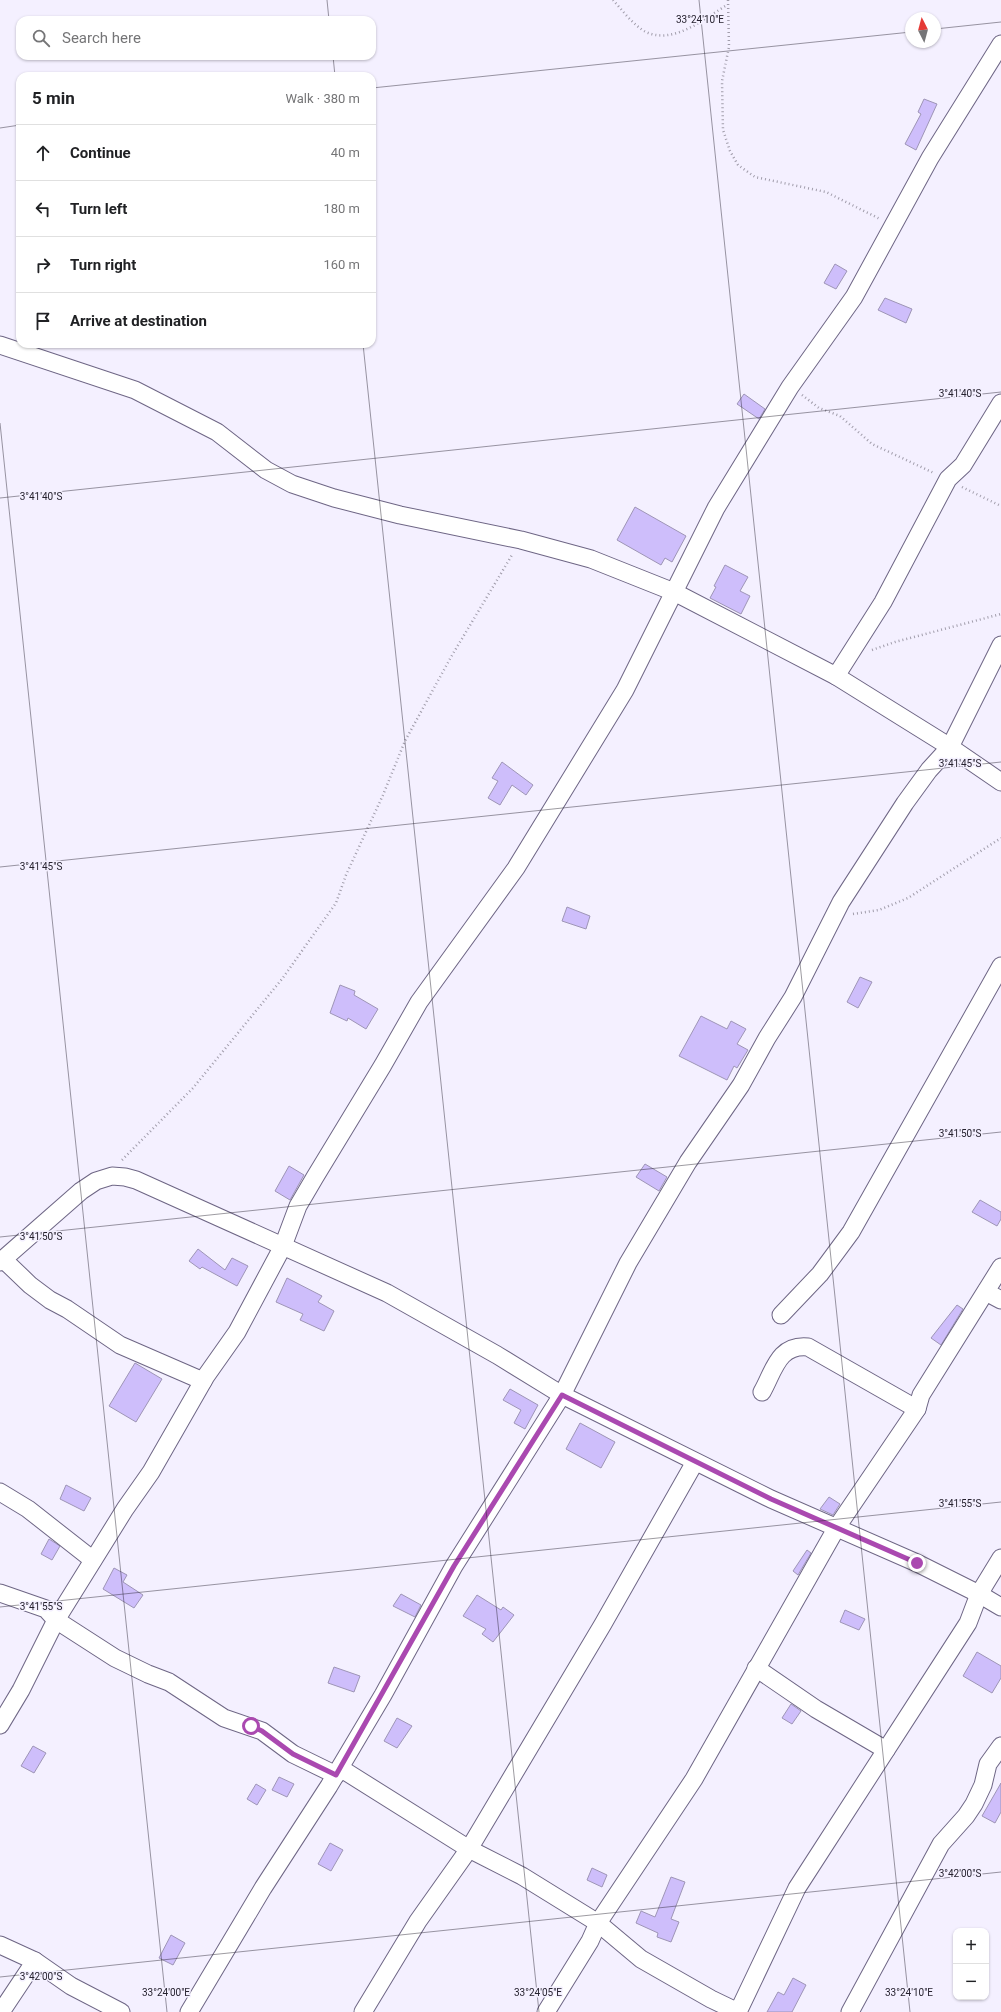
<!DOCTYPE html>
<meta charset="utf-8">
<style>
:root{--surface:#fff;--page:#f6f6f6;--text:#202124;--muted:#757577;--line:#e0e0e0}
body{margin:0;font-family:Roboto,sans-serif;background:var(--page);color:var(--text)}
.controls{position:absolute;right:12px;bottom:12px;display:grid;overflow:hidden;border-radius:8px;box-shadow:0 1px 3px #0004}
.controls button{width:36px;height:36px;display:grid;place-items:center;padding:0;border:0;border-bottom:1px solid var(--line);background:var(--surface);color:var(--text);font:20px sans-serif}
.compass{position:absolute;left:905px;top:12px;width:36px;height:36px;border-radius:50%;background:var(--surface);box-shadow:0 1px 3px #0004;rotate:354deg}
.stop{position:absolute;width:12px;height:12px;margin:-9px;border:3px solid #aa49b0;border-radius:50%;background:#fff}
.stop.end{background:#aa49b0;border-color:#fff;box-shadow:0 1px 4px #0008}
.list{margin:0;padding:0;list-style:none}
h2{display:flex;justify-content:space-between;align-items:center;height:52px;margin:0;padding:0 16px;font-size:17px}
h2 small{font-size:13px;font-weight:400;color:var(--muted)}
.list li{display:grid;grid-template-columns:26px 1fr auto;gap:12px;align-items:center;box-sizing:border-box;height:56px;padding:0 16px;border-top:1px solid var(--line)}
.list b{display:block;font-size:15px;white-space:nowrap}
.list em{font-size:13px;font-style:normal;color:var(--muted)}
.icon{flex:none;width:22px;height:22px;fill:none;stroke:currentColor;stroke-width:2;stroke-linecap:round;stroke-linejoin:round}
.map{position:relative;flex:none;width:1001px;height:2012px;overflow:hidden}
.search{position:absolute;background:var(--surface);box-shadow:0 1px 3px #0004;left:16px;top:16px;width:360px;height:44px;display:flex;align-items:center;gap:10px;box-sizing:border-box;padding:0 14px;border-radius:12px;color:var(--muted);font-size:15px}
.panel{position:absolute;background:var(--surface);box-shadow:0 1px 3px #0004;left:16px;top:72px;width:360px;height:276px;border-radius:12px}
.map>svg:first-child{display:block}
</style>
<div class="map">
<svg width="1001" height="2012" viewBox="0 0 1001 2012">
<rect width="100%" height="100%" fill="#f4f0ff"/>
<g fill="#cebefb" stroke="#9e95b6">
<path d="M924,99L937,104L916,150L905,144L921,114L918,112Z"/>
<path d="M835,264L847,271L836,289L824,283Z"/>
<path d="M885,298L912,309L906,323L878,310Z"/>
<path d="M744,394L765,409L759,419L737,404Z"/>
<path d="M635,507L686,536L672,562L665,558L661,565L617,540Z"/>
<path d="M725,565L748,577L740,591L750,596L741,614L710,598L716,587L714,586Z"/>
<path d="M502,762L533,785L526,795L512,785L500,805L488,798L498,781L492,778Z"/>
<path d="M567,907L590,916L586,929L562,921Z"/>
<path d="M860,977L872,982L858,1008L847,1002Z"/>
<path d="M340,985L355,991L354,995L378,1009L366,1029L348,1018L347,1021L330,1013Z"/>
<path d="M701,1016L727,1029L731,1021L746,1029L737,1044L748,1050L737,1068L734,1066L727,1080L679,1056Z"/>
<path d="M645,1164L667,1177L659,1191L636,1177Z"/>
<path d="M289,1166L304,1175L290,1200L275,1191Z"/>
<path d="M980,1200L1001,1212V1219L997,1226L972,1212Z"/>
<path d="M198,1249L225,1270L232,1258L248,1266L237,1286L202,1267L200,1269L189,1261Z"/>
<path d="M287,1278L322,1296L318,1302L334,1311L324,1331L300,1320L303,1314L276,1302Z"/>
<path d="M957,1305L963,1309L941,1345L931,1338Z"/>
<path d="M135,1363L162,1379L136,1422L109,1406Z"/>
<path d="M510,1389L538,1405L525,1429L514,1423L521,1410L503,1400Z"/>
<path d="M580,1423L615,1442L601,1468L566,1449Z"/>
<path d="M66,1485L91,1498L84,1511L60,1499Z"/>
<path d="M829,1497L840,1504L833,1515L820,1509Z"/>
<path d="M49,1539L60,1546L52,1560L41,1554Z"/>
<path d="M807,1550L811,1553L798,1575L793,1571Z"/>
<path d="M114,1568L127,1575L123,1582L143,1595L134,1608L103,1589Z"/>
<path d="M401,1594L421,1605L415,1617L393,1606Z"/>
<path d="M477,1595L501,1610L503,1607L514,1615L493,1642L482,1634L486,1629L463,1616Z"/>
<path d="M845,1610L865,1619L859,1630L840,1622Z"/>
<path d="M977,1652L1001,1666V1678L992,1693L963,1676Z"/>
<path d="M334,1667L360,1676L354,1692L328,1683Z"/>
<path d="M791,1704L801,1711L792,1724L782,1718Z"/>
<path d="M397,1718L412,1726L397,1748L384,1741Z"/>
<path d="M33,1746L46,1753L34,1773L21,1766Z"/>
<path d="M279,1777L294,1784L287,1797L272,1790Z"/>
<path d="M1001,1783V1812L995,1823L982,1816Z"/>
<path d="M256,1784L266,1790L257,1805L247,1799Z"/>
<path d="M330,1843L343,1850L331,1871L318,1864Z"/>
<path d="M592,1868L607,1875L602,1887L587,1880Z"/>
<path d="M671,1877L685,1882L671,1919L679,1922L671,1942L657,1937L658,1933L636,1923L641,1911L655,1917Z"/>
<path d="M171,1935L185,1943L173,1965L159,1958Z"/>
<path d="M793,1978L806,1985L792,2012H767L778,1992L784,1995Z"/>
</g>
<g fill="none" stroke-linecap="round" stroke-linejoin="round">
<defs>
<g id="street">
<path d="M0,345L135,390L217,432L266,470L292,484L334,498L400,515L521,540L591,559L674,592L836,676L950,747L1001,782"/>
<path d="M836,676L883,602L948,479L963,465L1001,403"/>
<path d="M3,1259L30,1285L50,1300L67,1309L120,1345L203,1381"/>
<path d="M0,1262L81,1191L96,1181L112,1176L125,1177L136,1180L387,1293L497,1355L562,1395L771,1499L917,1563L979,1594L1001,1607"/>
<path d="M986,1292L1001,1300"/>
<path d="M781,1315L820,1274L851,1232L1001,966"/>
<path d="M762,1392C774,1371 778,1344 808,1347L917,1409"/>
<path d="M0,1492L28,1509L93,1560"/>
<path d="M0,1593L46,1609L56,1620L115,1658L148,1674L169,1682L224,1718L262,1731L293,1754L336,1775"/>
<path d="M756,1668L816,1709L886,1750"/>
<path d="M0,1725L21,1690L56,1620L125,1509L151,1472L206,1376L237,1332L283,1246L298,1206L315,1177L383,1065L419,1002L516,868L625,690L716,508L790,387L854,297L930,158L1001,44"/>
<path d="M340,1768L469,1849L522,1876L598,1923L641,1959L711,1999L738,2012"/>
<path d="M0,1945L35,1961L71,1986L121,2012"/>
<path d="M1,2012L35,1961"/>
<path d="M189,2012L263,1888L329,1786L383,1695L454,1566L562,1395L628,1263L688,1162L741,1085L767,1038L793,997L841,902L905,803L929,770L950,747L1001,645"/>
<path d="M363,2012L418,1921L469,1849L603,1624L695,1462"/>
<path d="M546,2012L590,1941L598,1923L694,1779L837,1527L917,1409L921,1395L1001,1267"/>
<path d="M738,2012L797,1888L968,1623L979,1594L1001,1558"/>
<path d="M850,2012L941,1844L966,1816L974,1804L983,1785L988,1764L1001,1746"/>
</g>
</defs>
<use href="#street" stroke="#6e6685" stroke-width="19"/>
<g stroke="#a19dab" stroke-width="2.5" stroke-dasharray="1 3" stroke-linecap="butt">
<path d="M613,0C622,10 634,26 646,32C674,45 705,18 727,5"/>
<path d="M728,0L729,47L722,81L723,130L730,151L738,165L755,177L826,192L880,219"/>
<path d="M802,395L819,408L840,416L872,444L934,473"/>
<path d="M962,487L1001,506"/>
<path d="M872,650L895,642L1001,614"/>
<path d="M853,914L879,910L908,898L1001,838"/>
<path d="M122,1160L193,1088L282,979L336,903L346,875L383,795L405,741L451,657L512,555"/>
</g>
<use href="#street" stroke="#fff" stroke-width="17"/>
</g>
<g fill="none" stroke-linecap="round" stroke-linejoin="round">
<path stroke="#aa49b0" stroke-width="5" d="M251,1726L262,1731L293,1754L336,1775L454,1566L562,1395L771,1499L917,1563"/>
</g>
<path fill="none" stroke="#26222f" stroke-width="1" stroke-opacity="0.45" d="M327,0L329,20M699,0L910,2012M935,29L1001,22M333,56L335,76M372,88L911,32M0,128L20,125M363,344L539,2012M0,423L167,2012M0,498L1001,392M0,867L1001,762M0,1237L1001,1132M0,1607L1001,1502M0,1977L1001,1872"/>
<g font-size="10" text-anchor="middle" fill="#26222f" stroke="#f4f0ff" stroke-width="3" stroke-linejoin="round" paint-order="stroke">
<text x="700" y="23">33°24'10"E</text>
<text x="960" y="397">3°41'40"S</text>
<text x="41" y="500">3°41'40"S</text>
<text x="960" y="767">3°41'45"S</text>
<text x="41" y="870">3°41'45"S</text>
<text x="960" y="1137">3°41'50"S</text>
<text x="41" y="1240">3°41'50"S</text>
<text x="960" y="1507">3°41'55"S</text>
<text x="41" y="1610">3°41'55"S</text>
<text x="960" y="1877">3°42'00"S</text>
<text x="41" y="1980">3°42'00"S</text>
<text x="166" y="1996">33°24'00"E</text>
<text x="538" y="1996">33°24'05"E</text>
<text x="909" y="1996">33°24'10"E</text>
</g>
</svg>
<div class="controls">
<button>+</button>
<button>−</button>
</div>
<svg class="compass" viewBox="-18 -18 36 36"><path d="M0-13l5 13h-10z" fill="#e53935"/><path d="M0 13l5-13h-10z" fill="#757577"/></svg>
<div class="stop" style="left:251px;top:1726px"></div>
<div class="stop end" style="left:917px;top:1563px"></div>
<div class="search"><svg class="icon" aria-label="search" viewBox="0 0 24 24"><circle cx="10" cy="10" r="6"/><path d="M15 15l6 6"/></svg>Search here</div>
<section class="panel">
<h2>5 min<small>Walk · 380 m</small></h2>
<ul class="list">
<li><svg class="icon" aria-label="ahead" viewBox="0 0 24 24"><path d="M12 20V5M6 11l6-6 6 6"/></svg><div><b>Continue</b></div><em>40 m</em></li>
<li><svg class="icon" aria-label="left" viewBox="0 0 24 24"><path d="M17 20v-9H6M10 6l-5 5 5 5"/></svg><div><b>Turn left</b></div><em>180 m</em></li>
<li><svg class="icon" aria-label="right" viewBox="0 0 24 24"><path d="M7 20v-9h11M14 6l5 5-5 5"/></svg><div><b>Turn right</b></div><em>160 m</em></li>
<li><svg class="icon" aria-label="arrive" viewBox="0 0 24 24"><path d="M6 21V4h12l-3 4 3 4H6"/></svg><div><b>Arrive at destination</b></div></li>
</ul>
</section>
</div>
